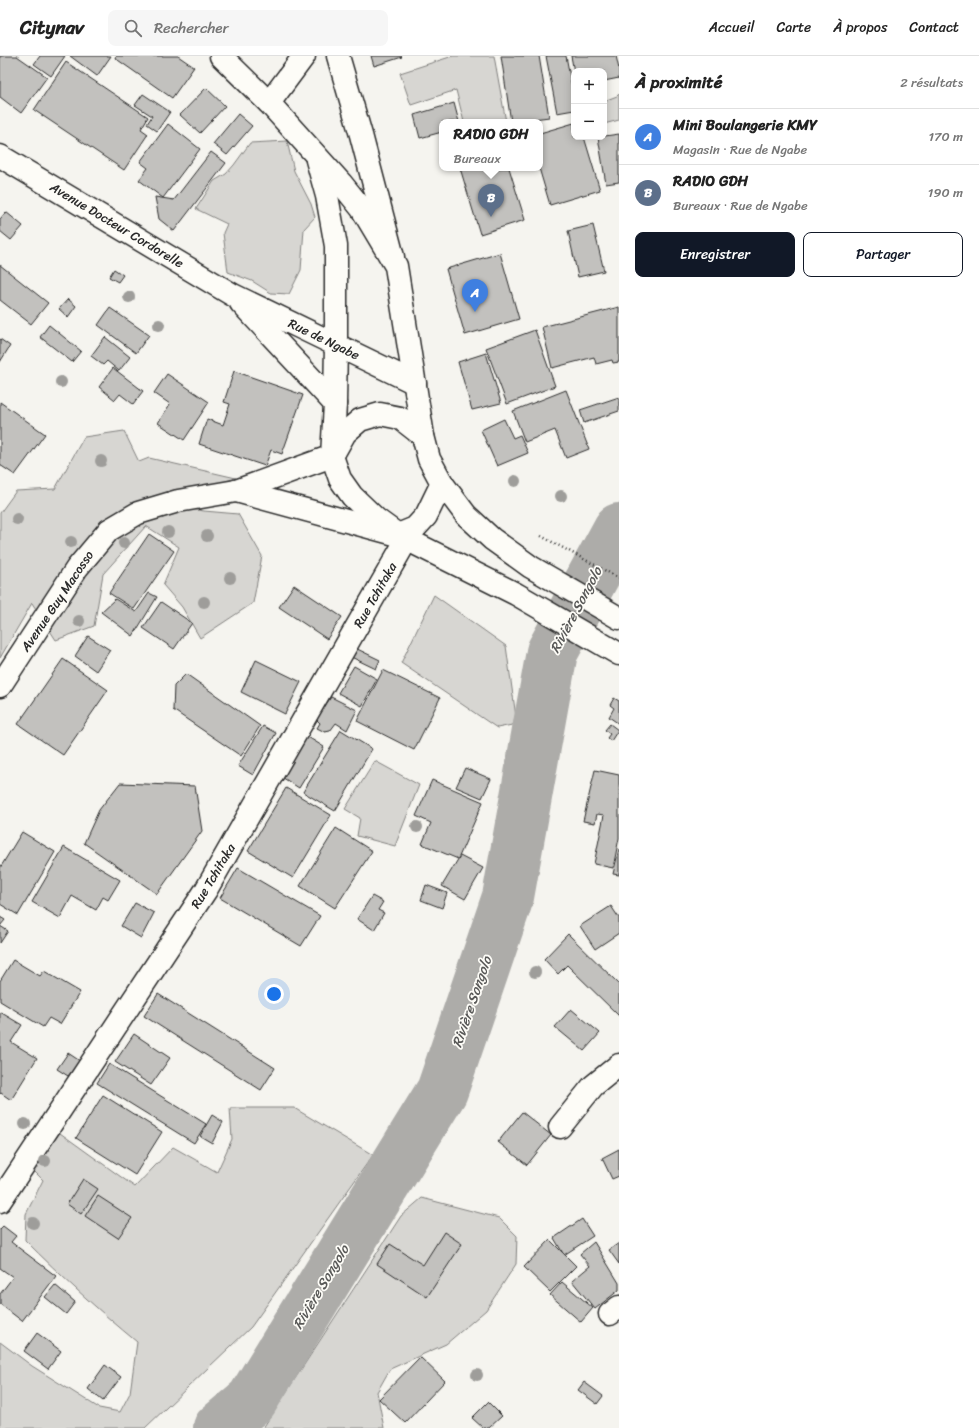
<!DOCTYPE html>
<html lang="fr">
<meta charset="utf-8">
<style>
:root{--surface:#fff;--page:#f6f6f6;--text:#222;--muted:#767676;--line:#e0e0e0;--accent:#111827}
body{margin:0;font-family:Sriracha,sans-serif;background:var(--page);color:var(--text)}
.controls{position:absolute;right:12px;top:12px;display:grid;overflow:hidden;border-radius:8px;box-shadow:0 2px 10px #0003}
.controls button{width:36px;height:36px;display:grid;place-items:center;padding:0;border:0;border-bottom:1px solid var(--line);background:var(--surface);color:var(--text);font:20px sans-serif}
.you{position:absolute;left:274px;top:938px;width:14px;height:14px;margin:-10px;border:3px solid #fff;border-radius:50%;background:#1a73e8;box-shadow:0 0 0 6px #1a73e833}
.badge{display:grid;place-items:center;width:26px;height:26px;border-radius:50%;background:var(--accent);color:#fff;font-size:13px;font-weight:700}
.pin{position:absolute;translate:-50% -33px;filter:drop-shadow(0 1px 2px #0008)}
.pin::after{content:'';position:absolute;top:21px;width:14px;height:12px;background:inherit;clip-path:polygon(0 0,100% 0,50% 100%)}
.popup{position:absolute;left:439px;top:63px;width:104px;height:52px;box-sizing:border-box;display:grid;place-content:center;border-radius:8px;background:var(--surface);filter:drop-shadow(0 1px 3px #0005);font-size:13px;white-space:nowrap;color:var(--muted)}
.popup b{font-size:15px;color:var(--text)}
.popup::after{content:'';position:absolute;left:50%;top:100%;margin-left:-8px;border:8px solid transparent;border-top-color:var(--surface)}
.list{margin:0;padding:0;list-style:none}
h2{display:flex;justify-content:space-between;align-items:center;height:52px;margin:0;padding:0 16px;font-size:17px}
h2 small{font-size:13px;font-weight:400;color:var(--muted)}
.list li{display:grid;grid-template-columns:26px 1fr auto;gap:12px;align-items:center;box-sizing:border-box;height:56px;padding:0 16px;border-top:1px solid var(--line)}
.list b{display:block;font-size:15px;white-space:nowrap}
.list p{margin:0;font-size:13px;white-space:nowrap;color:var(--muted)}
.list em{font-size:13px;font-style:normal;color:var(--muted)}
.actions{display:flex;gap:8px;padding:12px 16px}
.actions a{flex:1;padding:9px 0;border:1px solid var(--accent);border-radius:8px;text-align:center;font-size:14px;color:var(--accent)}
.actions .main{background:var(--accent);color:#fff}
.icon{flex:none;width:22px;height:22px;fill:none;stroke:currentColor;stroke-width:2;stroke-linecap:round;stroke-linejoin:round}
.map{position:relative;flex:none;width:619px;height:1372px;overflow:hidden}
header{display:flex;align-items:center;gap:24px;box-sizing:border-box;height:56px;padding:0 20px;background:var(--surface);border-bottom:1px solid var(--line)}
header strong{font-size:19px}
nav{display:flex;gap:22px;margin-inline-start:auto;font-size:14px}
.search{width:280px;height:36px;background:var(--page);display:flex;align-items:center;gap:10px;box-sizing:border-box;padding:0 14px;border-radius:8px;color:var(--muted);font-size:15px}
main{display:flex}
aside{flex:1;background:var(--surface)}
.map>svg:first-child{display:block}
</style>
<header>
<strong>Citynav</strong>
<div class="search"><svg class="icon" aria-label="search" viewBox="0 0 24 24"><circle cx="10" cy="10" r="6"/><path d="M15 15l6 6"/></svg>Rechercher</div>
<nav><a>Accueil</a><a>Carte</a><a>À propos</a><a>Contact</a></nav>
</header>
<main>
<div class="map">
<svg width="619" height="1372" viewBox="0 0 619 1372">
<rect width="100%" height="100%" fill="#f5f4ef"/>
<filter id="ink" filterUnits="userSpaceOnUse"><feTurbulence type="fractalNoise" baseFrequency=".025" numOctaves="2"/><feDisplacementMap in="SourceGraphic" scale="8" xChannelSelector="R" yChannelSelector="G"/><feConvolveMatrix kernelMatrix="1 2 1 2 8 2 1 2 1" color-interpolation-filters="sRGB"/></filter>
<g filter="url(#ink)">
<g fill="#d7d6d2" stroke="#81807e">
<path d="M453,0H494L506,66H464L456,34L411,49L400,17Z"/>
<path d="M619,38V64L604,68V45L617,40Z"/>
<path d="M287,85L294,115L311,148L315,161L304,173L301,214L289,238L271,237L252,225L228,216L223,177L227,168L196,153L214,125L226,118L234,109L250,87Z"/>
<path d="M124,375L139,406L149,402L236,422L183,438L186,452L204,455L238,458L262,500L253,547L200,582L182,551L163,529L179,491L146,470L103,518L94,570L56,584L32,547L0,602V457L16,435L55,433L84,381Z"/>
<path d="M434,539L506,590L517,668L497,672L401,607Z"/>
<path d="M375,705L419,729L395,790L357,780L360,762L345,753Z"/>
<path d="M230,1052H294L373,1099L251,1271L145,1372H0V1286L32,1310L99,1352L120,1356L130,1337L137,1286C98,1254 61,1220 25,1184L26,1158L43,1124L32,1113L36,1102L60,1077L135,1131L173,1091L217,1116L232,1083Z"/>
<path d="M422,1142L499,1162L517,1180L516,1208L486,1254L446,1288L390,1313L377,1336L384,1372H263L401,1160Z"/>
</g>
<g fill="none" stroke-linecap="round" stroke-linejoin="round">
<path stroke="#adaca9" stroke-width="52" d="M219,1372L252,1344L442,1035L508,841L552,596L619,473"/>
</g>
<g fill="#c2c1be" stroke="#2b2b2b">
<path d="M0,0H17L47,21L21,57L0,41Z"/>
<path d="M40,0H65L51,20L34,8Z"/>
<path d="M70,0H111L97,20Z"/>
<path d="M116,0H178L194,11L172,42L115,2Z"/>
<path d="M371,0H401L402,1L374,10Z"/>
<path d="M501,0H539L549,61L511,66Z"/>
<path d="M546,0H566L574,42V54L557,57Z"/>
<path d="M571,0H616L619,13V22L604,25V15H574V16Z"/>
<path d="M66,6L148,61L141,73L148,78L124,114L34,54Z"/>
<path d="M206,32L225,50L200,77L180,59Z"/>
<path d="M143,38L170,56L157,75L147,68L152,60L135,49Z"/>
<path d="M454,47L459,66H442V76L420,82L414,59Z"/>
<path d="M238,58L252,70L227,99L213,88Z"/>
<path d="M574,67V81H584L600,134L550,149L539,112L540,77Z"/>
<path d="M168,68L200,93L163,142L139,124L148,112L140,106Z"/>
<path d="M619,78V126L606,128L598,81Z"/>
<path d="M211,96L226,107L174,175L159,163L155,141L174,144Z"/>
<path d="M460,112H509L525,164L480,178Z"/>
<path d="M6,156L23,170L11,184L0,175V163Z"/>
<path d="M593,169L604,215L578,221L568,175Z"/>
<path d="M500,197L519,263L465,279L446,213Z"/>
<path d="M0,209L48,247L31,268L0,244Z"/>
<path d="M114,213L123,219L118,226L109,221Z"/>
<path d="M68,243L76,250L68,261L59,253Z"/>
<path d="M619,251V306L613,307L612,304L596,308L594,301L552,312L542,271Z"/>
<path d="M110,252L149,279L136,297L98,269Z"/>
<path d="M49,269L81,295L72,306L40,281Z"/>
<path d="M535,274L555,330L507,348L486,292Z"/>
<path d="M105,281L130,301L119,315L107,305L103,309L91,300Z"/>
<path d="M0,283L10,290L0,306Z"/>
<path d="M486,297L501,347L472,354L458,306Z"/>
<path d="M113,312L143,335L133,348L120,338L115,344L99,331Z"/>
<path d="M234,315L303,339L282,398L271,394L265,410L199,388L207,363L223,369L230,348L224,346Z"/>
<path d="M167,318L209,346L184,384L158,367L170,348L154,337Z"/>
<path d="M566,334L589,393L566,402L555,374L525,386L513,355Z"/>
<path d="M619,341V355L584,367L580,354Z"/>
<path d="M0,346L45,378L15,419L0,409Z"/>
<path d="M504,363L513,382L520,379L528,397L497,410L481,374Z"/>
<path d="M149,478L174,495L134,553L109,537Z"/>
<path d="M294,529L342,561L327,583L279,551Z"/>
<path d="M149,537L157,541L133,580L101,556L115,543L136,556Z"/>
<path d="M161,546L192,567L174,593L143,572Z"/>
<path d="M88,580L110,594L96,615L75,600Z"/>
<path d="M349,589L380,604L376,613L345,598Z"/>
<path d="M63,603L108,634L63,699L18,668Z"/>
<path d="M256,604L301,626L285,658L241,636Z"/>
<path d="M354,610L377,623L362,650L338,637Z"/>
<path d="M383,614L440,642L414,694L357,665Z"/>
<path d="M186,618L260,670L241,700L173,654L174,630Z"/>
<path d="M331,641L357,654L347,674L336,667L330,675L325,676L317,672L320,667L316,663Z"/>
<path d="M614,642L619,645V668L609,661L614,652L610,649Z"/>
<path d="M610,668L618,674L611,685L607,682L610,678L605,674Z"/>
<path d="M263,670L276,677L253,719L238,710Z"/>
<path d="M341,674L372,693L335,755L303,736Z"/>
<path d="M303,678L324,691L299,732L277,718Z"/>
<path d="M465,712L491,723L482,742L456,731Z"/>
<path d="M595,714L619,719V782L613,812L594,808L604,759L597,758L595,767L583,765Z"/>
<path d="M432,724L483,746L458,803L422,788L431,767L416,760Z"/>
<path d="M120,727L195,730L202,775L157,838L84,787L99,754Z"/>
<path d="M286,732L331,759L293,822L248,795Z"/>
<path d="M336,772L372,795L335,852L300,830Z"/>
<path d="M22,776L55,796L18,859L0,848V812Z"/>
<path d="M64,791L120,824L108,844L103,841L96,854L72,840L60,862L32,846Z"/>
<path d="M619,793V819L613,818Z"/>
<path d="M460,800L483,812L465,843L442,830Z"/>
<path d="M238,812L320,860L301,890L220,842Z"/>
<path d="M426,829L447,837L442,852L421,844Z"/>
<path d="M372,840L383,846L378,854L384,857L374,874L357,863Z"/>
<path d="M135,847L154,857L141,882L121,870Z"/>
<path d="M611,850L619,862V877L595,893L580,870Z"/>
<path d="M0,861L5,864L0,870L8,875L0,887Z"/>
<path d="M568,878L619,928V960L567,909L558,918L544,903Z"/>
<path d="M13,904L40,920L44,915L80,936L60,968L49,962L43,971L0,945V925Z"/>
<path d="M158,938L275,1012L261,1034L144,960Z"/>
<path d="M571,953L600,977L584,995L555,971Z"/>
<path d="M0,956L22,969L11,986L37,1002L11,1044L1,1037L0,1038Z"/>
<path d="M134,978L170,1002L151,1029L115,1006Z"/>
<path d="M68,997L83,1007L77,1015L74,1013L68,1020L57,1013Z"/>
<path d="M109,1008L206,1068L194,1087L97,1027Z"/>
<path d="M103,1039L162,1076L135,1119L76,1082Z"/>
<path d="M522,1056L551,1079L527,1109L498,1086Z"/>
<path d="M212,1059L223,1066L212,1087L200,1080Z"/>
<path d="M619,1093V1120L612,1123L602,1102Z"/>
<path d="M83,1123L98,1133L81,1158L67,1148Z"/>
<path d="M98,1140L132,1162L118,1182L85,1160Z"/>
<path d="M582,1163L593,1180L564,1199L554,1182Z"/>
<path d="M3,1170L16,1180L11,1186L56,1220L22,1265L0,1248V1238L13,1221L0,1212V1173Z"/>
<path d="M444,1176L462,1188L427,1241L377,1208L390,1188L423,1209Z"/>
<path d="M550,1184L576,1210L550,1236L524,1211Z"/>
<path d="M594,1186L619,1227V1234L595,1253L572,1225L590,1210L580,1198Z"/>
<path d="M619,1187V1208L609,1194Z"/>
<path d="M562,1226L593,1252L581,1266L550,1239Z"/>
<path d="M55,1229L75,1246L66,1258L45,1241Z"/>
<path d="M37,1277L61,1295L48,1313L24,1295Z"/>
<path d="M420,1301L445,1325L405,1367L379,1343Z"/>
<path d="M105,1309L121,1321L103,1345L88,1333Z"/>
<path d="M584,1326L603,1340L597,1348L578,1334Z"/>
<path d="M488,1346L502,1360L489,1372H483L472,1362Z"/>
</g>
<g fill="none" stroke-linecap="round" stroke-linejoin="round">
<defs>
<g id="minor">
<path d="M338,0L361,79L393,201"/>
<path d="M269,47L304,0"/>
<path d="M0,100L233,239L415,327"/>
<path d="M241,247L335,348"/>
<path d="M236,435L398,479L415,472L426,460L442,427"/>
<path d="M0,630L77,512L109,474L138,457L178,445L236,435L332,400L345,377L360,364L380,358L400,362L423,380"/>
<path d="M560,1071L593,1030L619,1009"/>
<path d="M0,1145L206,834L407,483"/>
<path d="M610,1258L619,1251"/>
</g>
<g id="highway">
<path d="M221,0L269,47L341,127L362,153L396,210L423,380L429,403L442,427L466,459L492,483L531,511L619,562"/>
<path d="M317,104L327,140L336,190V288L335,348L332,400L340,423L352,440L376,463L398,479L516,538L619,598"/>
</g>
</defs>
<use href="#minor" stroke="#2b2b2b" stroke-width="25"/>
<use href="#highway" stroke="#2b2b2b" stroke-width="25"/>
<path stroke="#2b2b2b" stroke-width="2.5" stroke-dasharray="1 3" stroke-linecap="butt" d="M541,480L619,522"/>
<use href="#minor" stroke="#fdfcf7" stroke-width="22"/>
<use href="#highway" stroke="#fdfcf7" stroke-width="22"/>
</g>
<g fill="#9e9d9a">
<circle cx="129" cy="241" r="6"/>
<circle cx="159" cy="269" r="6"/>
<circle cx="61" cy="326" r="6"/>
<circle cx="101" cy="405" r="6"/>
<circle cx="515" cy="425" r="6"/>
<circle cx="561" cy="440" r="6"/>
<circle cx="17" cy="463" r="6"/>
<circle cx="168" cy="476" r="6"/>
<circle cx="207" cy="480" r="6"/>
<circle cx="71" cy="486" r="6"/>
<circle cx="124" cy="487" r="6"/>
<circle cx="230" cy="522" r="6"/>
<circle cx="204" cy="546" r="6"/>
<circle cx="79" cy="565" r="6"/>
<circle cx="417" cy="771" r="6"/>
<circle cx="535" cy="916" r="6"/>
<circle cx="25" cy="1068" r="6"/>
<circle cx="45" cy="1105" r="6"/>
<circle cx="33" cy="1167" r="6"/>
<circle cx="477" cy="1319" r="6"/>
</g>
</g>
<g text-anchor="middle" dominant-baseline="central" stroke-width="3.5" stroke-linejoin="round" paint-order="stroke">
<g font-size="13" fill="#2b2b2b" stroke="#fdfcf7">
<text transform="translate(117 169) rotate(31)">Avenue Docteur Cordorelle</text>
<text transform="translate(324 283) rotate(26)">Rue de Ngabe</text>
<text transform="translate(375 539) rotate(-60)">Rue Tchitaka</text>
<text transform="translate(57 545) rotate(-56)">Avenue Guy Macosso</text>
<text transform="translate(213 820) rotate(-59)">Rue Tchitaka</text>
</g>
<g font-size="14" font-style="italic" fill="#585857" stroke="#fdfcf7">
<text transform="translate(576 554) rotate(-62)">Rivière Songolo</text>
<text transform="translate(472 946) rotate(-71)">Rivière Songolo</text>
<text transform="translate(321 1231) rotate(-59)">Rivière Songolo</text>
</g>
</g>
</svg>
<div class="controls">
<button>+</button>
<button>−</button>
</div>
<div class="you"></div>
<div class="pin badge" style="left:475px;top:256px;background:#3f7fe0">A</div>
<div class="pin badge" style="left:491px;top:161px;background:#5c6f8a">B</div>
<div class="popup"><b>RADIO GDH</b>Bureaux</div>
</div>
<aside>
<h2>À proximité<small>2 résultats</small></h2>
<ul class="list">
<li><span class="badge" style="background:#3f7fe0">A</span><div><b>Mini Boulangerie KMY</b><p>Magasin · Rue de Ngabe</p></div><em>170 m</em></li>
<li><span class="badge" style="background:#5c6f8a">B</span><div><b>RADIO GDH</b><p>Bureaux · Rue de Ngabe</p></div><em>190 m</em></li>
</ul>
<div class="actions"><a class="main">Enregistrer</a><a>Partager</a></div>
</aside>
</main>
